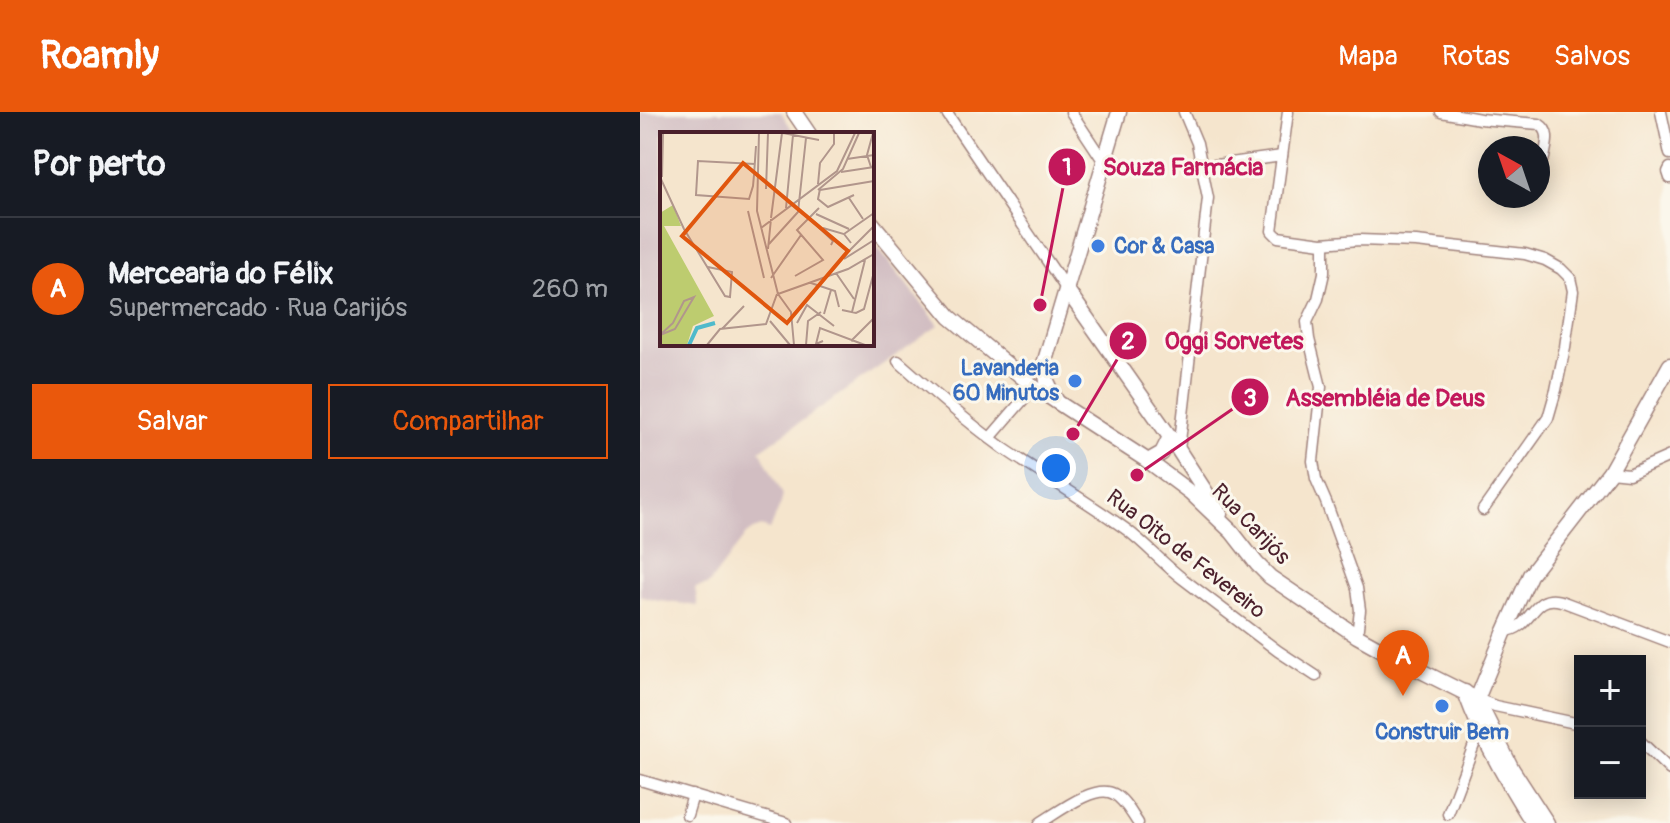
<!DOCTYPE html>
<html lang="pt">
<meta charset="utf-8">
<style>
:root{--surface:#171b24;--page:#20242c;--text:#f1f3f6;--muted:#9ea1a6;--line:#363941;--accent:#ea580c}
body{margin:0;font-family:Pangolin,sans-serif;background:var(--page);color:var(--text)}
.controls{position:absolute;right:24px;bottom:24px;display:grid;overflow:hidden;border-radius:0px;box-shadow:0 4px 20px #0003}
.controls button{width:72px;height:72px;display:grid;place-items:center;padding:0;border:0;border-bottom:2px solid var(--line);background:var(--surface);color:var(--text);font:40px sans-serif}
.compass{position:absolute;left:838px;top:24px;width:72px;height:72px;border-radius:50%;background:var(--surface);box-shadow:0 4px 20px #0003;rotate:320deg}
.you{position:absolute;left:416px;top:356px;width:28px;height:28px;margin:-20px;border:6px solid #fff;border-radius:50%;background:#1a73e8;box-shadow:0 0 0 12px #1a73e833}
.badge{display:grid;place-items:center;width:52px;height:52px;border-radius:50%;background:var(--accent);color:#fff;font-size:26px;font-weight:700}
.pin{position:absolute;translate:-50% -66px;filter:drop-shadow(0 2px 4px #0008)}
.pin::after{content:'';position:absolute;top:42px;width:28px;height:24px;background:inherit;clip-path:polygon(0 0,100% 0,50% 100%)}
.list{margin:0;padding:0;list-style:none}
h2{display:flex;justify-content:space-between;align-items:center;height:104px;margin:0;padding:0 32px;font-size:34px}
h2 small{font-size:26px;font-weight:400;color:var(--muted)}
.list li{display:grid;grid-template-columns:52px 1fr auto;gap:24px;align-items:center;box-sizing:border-box;height:144px;padding:0 32px;border-top:2px solid var(--line)}
.list b{display:block;font-size:30px;white-space:nowrap}
.list p{margin:0;font-size:26px;white-space:nowrap;color:var(--muted)}
.list em{font-size:26px;font-style:normal;color:var(--muted)}
.actions{display:flex;gap:16px;padding:24px 32px}
.actions a{flex:1;padding:18px 0;border:2px solid var(--accent);border-radius:0px;text-align:center;font-size:28px;color:var(--accent)}
.actions .main{background:var(--accent);color:#fff}
.map{position:relative;flex:none;width:1030px;height:711px;overflow:hidden}
header{display:flex;align-items:center;gap:48px;box-sizing:border-box;height:112px;padding:0 40px;background:var(--accent);color:#fff}
header strong{font-size:38px}
nav{display:flex;gap:44px;margin-inline-start:auto;font-size:28px}
main{display:flex}
aside{flex:1;background:var(--surface)}
.map>svg:first-child{display:block}
</style>
<header>
<strong>Roamly</strong>
<nav><a>Mapa</a><a>Rotas</a><a>Salvos</a></nav>
</header>
<main>
<aside>
<h2>Por perto<small></small></h2>
<ul class="list">
<li><span class="badge">A</span><div><b>Mercearia do Félix</b><p>Supermercado · Rua Carijós</p></div><em>260 m</em></li>
</ul>
<div class="actions"><a class="main">Salvar</a><a>Compartilhar</a></div>
</aside>
<div class="map">
<svg width="1030" height="711" viewBox="0 0 1030 711">
<rect width="100%" height="100%" fill="#fbf7ec"/>
<filter id="ink" filterUnits="userSpaceOnUse"><feTurbulence type="fractalNoise" baseFrequency=".0125" numOctaves="2"/><feDisplacementMap in="SourceGraphic" scale="16" xChannelSelector="R" yChannelSelector="G"/><feConvolveMatrix kernelMatrix="1 2 1 2 8 2 1 2 1" color-interpolation-filters="sRGB"/></filter>
<filter id="wash" filterUnits="userSpaceOnUse"><feTurbulence type="fractalNoise" baseFrequency=".006" numOctaves="4" result="noise"/><feDisplacementMap in="SourceGraphic" scale="32" xChannelSelector="R" yChannelSelector="G"/><feGaussianBlur stdDeviation="1.8" result="paint"/><feColorMatrix in="noise" values="0 0 0 0 0 0 0 0 0 0 0 0 0 0 0 0 0 1.4 0 .05"/><feComposite in="paint" operator="in"/></filter>
<g filter="url(#wash)">
<rect width="100%" height="100%" fill="#f5e5cd"/>
<path fill="#d2bec2" d="M0,0H141L155,22H22V232H232V129L299,213L120,338L143,383L141,391L130,418L122,415L113,418L106,423L68,473L55,476L58,494L14,488L0,484Z"/>
</g>
<g filter="url(#ink)">
<g fill="none" stroke-linecap="round" stroke-linejoin="round">
<defs>
<g id="minor">
<path d="M306,0L427,178"/>
<path d="M431,0L464,50"/>
<path d="M648,0L632,119L638,125L682,131L719,128L776,130L885,142L905,148L921,157L930,166L933,179L925,235L916,278L908,306L843,398"/>
<path d="M801,0L840,7L899,12C912,20 906,33 904,46"/>
<path d="M1021,0L1030,42"/>
<path d="M561,55L642,44"/>
<path d="M1030,56L1028,60L1030,66"/>
<path d="M684,131V161L678,187L667,210L669,227L681,275L673,349L676,367L686,390L717,476L720,498L717,524"/>
<path d="M258,249C292,279 326,309 363,336C404,364 447,389 487,418C507,433 523,452 543,467L638,539L676,564"/>
<path d="M350,326L394,275"/>
<path d="M539,338L568,86L557,31L544,0"/>
<path d="M970,360L989,362L1030,344"/>
<path d="M865,519C892,518 892,480 921,489L1030,530"/>
<path d="M837,587L855,594L940,612"/>
<path d="M1000,629L1030,658"/>
<path d="M0,668L146,711"/>
<path d="M808,702L840,617"/>
<path d="M47,703L53,683"/>
<path d="M400,711C417,701 455,671 474,682C485,688 491,701 498,711"/>
</g>
<g id="major">
<path d="M154,0L169,22"/>
<path d="M232,111L310,205L394,275L508,349L551,381L592,420L617,452L630,465L717,524L769,553L837,587"/>
<path d="M427,178L530,325L580,402"/>
<path d="M417,290L407,269L404,252L479,0"/>
<path d="M508,349L522,341L530,325"/>
<path d="M825,580C842,627 866,669 893,711"/>
<path d="M837,587L865,519L890,463L970,360L1030,253"/>
<path d="M837,587L872,657L907,711"/>
</g>
</defs>
<use href="#minor" stroke="#a0827c" stroke-width="13"/>
<use href="#major" stroke="#a0827c" stroke-width="17"/>
<use href="#minor" stroke="#fff" stroke-width="10"/>
<use href="#major" stroke="#fff" stroke-width="14"/>
</g>
</g>
<g fill="#3f7fe0" stroke="#fbf7ec" stroke-width="3">
<circle cx="458" cy="134" r="8"/>
<circle cx="435" cy="269" r="8"/>
<circle cx="802" cy="594" r="8"/>
</g>
<g text-anchor="middle" dominant-baseline="central" stroke-width="6" stroke-linejoin="round" paint-order="stroke">
<g font-size="22" font-weight="bold" fill="#366cbe" stroke="#fbf7ec" text-anchor="start">
<text x="474" y="134">Cor &amp; Casa</text>
<text x="419" y="256" text-anchor="end">Lavanderia<tspan x="419" dy="25">60 Minutos</tspan></text>
<text x="802" y="620" text-anchor="middle">Construir Bem</text>
</g>
<g font-size="22" fill="#4a1f2b" stroke="#fbf7ec">
<text transform="translate(611 412) rotate(46)">Rua Carijós</text>
<text transform="translate(546 442) rotate(38)">Rua Oito de Fevereiro</text>
</g>
</g>
<g transform="translate(20 20)">
<rect width="214" height="214" fill="#f5e5cd"/>
<path d="M13,73L21,94H4L54,184L33,194L27,213H0V81Z" fill="#bdcc6f"/>
<path fill="none" stroke="#4fbacb" stroke-width="4" d="M29,213L37,196L55,191"/>
<path fill="none" stroke="#b1968c" stroke-width="2" d="M99,1L97,79L118,162M123,1L159,8M187,27L214,23M95,32L38,29L36,63L89,67L93,54L94,43L96,14M211,35L207,23L213,1M181,40L214,35M0,45L24,97L65,164L70,165L72,140L48,135M2,45L3,1M158,52L160,31L174,12V1M106,57L108,1M160,57L158,67L168,75L194,63M158,58L183,37L199,1M160,58L214,49M189,66L203,87M126,76L133,3M88,79L104,146M156,82L189,97M111,86L122,1M150,87L173,109L171,113M101,96L177,39L195,1M163,96L184,102L191,111M184,102L214,81M109,112L138,80L146,6M108,117L111,87M183,125L214,94M184,127L214,108M176,141L194,167M135,144L163,128L137,98L159,76M111,146L141,103M151,151L175,159L179,175M118,162L131,180L134,213M118,162L188,137L214,122M34,165L15,197L0,203L13,191L24,169ZM182,178L196,181L204,177L214,140M192,180L205,128M164,182L171,158M110,189L130,213M137,191L147,173L174,194M62,197L84,174M163,209L156,212L160,196L205,213M191,209L214,186M47,213L60,197L106,192L117,162M146,213L148,189L161,180"/>
<path fill="#e0560e" fill-opacity="0.15" stroke="#e0560e" stroke-width="4" d="M83,31L188,119L127,191L22,104Z"/>
<rect width="214" height="214" fill="none" stroke="#4a1f2b" stroke-width="4"/>
</g>
<path fill="none" stroke="#c2185b" stroke-width="3" d="M400 193L427 55M433 322L488 229M497 363L610 285"/>
<g fill="#c2185b" stroke="#fbf7ec" stroke-width="3">
<circle cx="400" cy="193" r="8"/>
<circle cx="433" cy="322" r="8"/>
<circle cx="497" cy="363" r="8"/>
<circle cx="427" cy="55" r="20"/>
<circle cx="488" cy="229" r="20"/>
<circle cx="610" cy="285" r="20"/>
</g>
<g font-size="24" text-anchor="middle" font-weight="bold" fill="#fff">
<text x="427" y="63">1</text>
<text x="488" y="237">2</text>
<text x="610" y="294">3</text>
</g>
<g font-size="24" text-anchor="middle" font-weight="bold" fill="#c2185b" stroke="#fbf7ec" stroke-width="6" stroke-linejoin="round" paint-order="stroke">
<text x="543" y="63">Souza Farmácia</text>
<text x="594" y="237">Oggi Sorvetes</text>
<text x="745" y="294">Assembléia de Deus</text>
</g>
</svg>
<div class="controls">
<button>+</button>
<button>−</button>
</div>
<svg class="compass" viewBox="-18 -18 36 36"><path d="M0-13l5 13h-10z" fill="#e53935"/><path d="M0 13l5-13h-10z" fill="#9ea1a6"/></svg>
<div class="you"></div>
<div class="pin badge" style="left:763px;top:584px">A</div>
</div>
</main>
